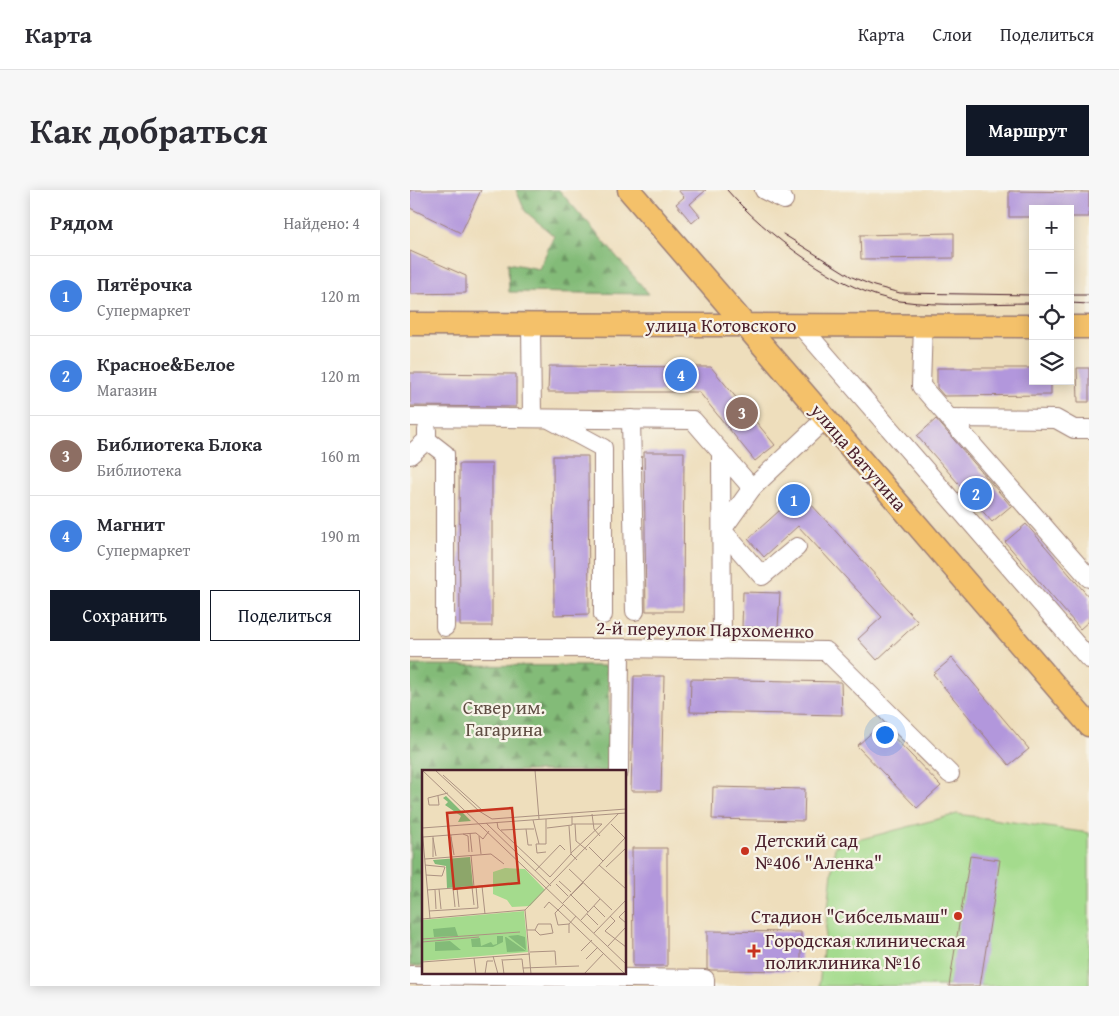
<!DOCTYPE html>
<html lang="ru">
<meta charset="utf-8">
<style>
:root{--surface:#fff;--page:#f7f7f7;--text:#2b2b33;--muted:#7c7c81;--line:#e1e1e2;--accent:#111827}
body{margin:0;font-family:"Gentium Book Plus",serif;background:var(--page);color:var(--text)}
.controls{position:absolute;right:15px;top:15px;display:grid;overflow:hidden;border-radius:0px;box-shadow:0 2px 12px #0003}
.controls button{width:45px;height:45px;display:grid;place-items:center;padding:0;border:0;border-bottom:1px solid var(--line);background:var(--surface);color:var(--text);font:25px sans-serif}
.you{position:absolute;left:474px;top:544px;width:18px;height:18px;margin:-12px;border:4px solid #fff;border-radius:50%;background:#1a73e8;box-shadow:0 0 0 8px #1a73e833}
.badge{display:grid;place-items:center;width:32px;height:32px;border-radius:50%;background:var(--accent);color:#fff;font-size:16px;font-weight:700}
.pin{position:absolute;translate:-50% -50%;border:2px solid #fff;box-shadow:0 1px 5px #0006}
.list{margin:0;padding:0;list-style:none}
h2{display:flex;justify-content:space-between;align-items:center;height:65px;margin:0;padding:0 20px;font-size:21px}
h2 small{font-size:16px;font-weight:400;color:var(--muted)}
.list li{display:grid;grid-template-columns:32px 1fr auto;gap:15px;align-items:center;box-sizing:border-box;height:80px;padding:0 20px;border-top:1px solid var(--line)}
.list b{display:block;font-size:19px;white-space:nowrap}
.list p{margin:0;font-size:16px;white-space:nowrap;color:var(--muted)}
.list em{font-size:16px;font-style:normal;color:var(--muted)}
.actions{display:flex;gap:10px;padding:15px 20px}
.actions a{flex:1;padding:11px 0;border:1px solid var(--accent);border-radius:0px;text-align:center;font-size:18px;color:var(--accent)}
.actions .main{background:var(--accent);color:#fff}
.icon{flex:none;width:28px;height:28px;fill:none;stroke:currentColor;stroke-width:2;stroke-linecap:round;stroke-linejoin:round}
.map{position:relative;flex:none;width:679px;height:796px;overflow:hidden;border-radius:0px}
header{display:flex;align-items:center;gap:30px;box-sizing:border-box;height:70px;padding:0 25px;background:var(--surface);border-bottom:1px solid var(--line)}
header strong{font-size:24px}
nav{display:flex;gap:28px;margin-inline-start:auto;font-size:18px}
.intro{display:flex;align-items:center;justify-content:space-between;box-sizing:border-box;height:120px;padding:0 30px}
h1{margin:0;font-size:35px}
.button{padding:12px 22px;border-radius:0px;background:var(--accent);color:#fff;font-size:18px;font-weight:700}
main{display:flex;gap:30px;padding:0 30px}
aside{flex:1;background:var(--surface);border-radius:0px;box-shadow:0 2px 12px #0003}
.map>svg:first-child{display:block}
</style>
<header>
<strong>Карта</strong>
<nav><a>Карта</a><a>Слои</a><a>Поделиться</a></nav>
</header>
<div class="intro"><h1>Как добраться</h1><a class="button">Маршрут</a></div>
<main>
<aside>
<h2>Рядом<small>Найдено: 4</small></h2>
<ul class="list">
<li><span class="badge" style="background:#3f7fe0">1</span><div><b>Пятёрочка</b><p>Супермаркет</p></div><em>120 m</em></li>
<li><span class="badge" style="background:#3f7fe0">2</span><div><b>Красное&amp;Белое</b><p>Магазин</p></div><em>120 m</em></li>
<li><span class="badge" style="background:#8d6e63">3</span><div><b>Библиотека Блока</b><p>Библиотека</p></div><em>160 m</em></li>
<li><span class="badge" style="background:#3f7fe0">4</span><div><b>Магнит</b><p>Супермаркет</p></div><em>190 m</em></li>
</ul>
<div class="actions"><a class="main">Сохранить</a><a>Поделиться</a></div>
</aside>
<div class="map">
<svg width="679" height="796" viewBox="0 0 679 796">
<defs>
<pattern id="forest-firs" width="22" height="20" patternUnits="userSpaceOnUse" patternTransform="scale(1.25)"><rect width="22" height="20" fill="#83bb78"/><path d="M5 1l3.5 6h-7zM16 11l3.5 6h-7z" fill="#6d9763"/></pattern>
</defs>
<rect width="100%" height="100%" fill="#f7f3e8"/>
<filter id="ink" filterUnits="userSpaceOnUse"><feTurbulence type="fractalNoise" baseFrequency=".02" numOctaves="2"/><feDisplacementMap in="SourceGraphic" scale="10" xChannelSelector="R" yChannelSelector="G"/><feConvolveMatrix kernelMatrix="1 2 1 2 8 2 1 2 1" color-interpolation-filters="sRGB"/></filter>
<filter id="wash" filterUnits="userSpaceOnUse"><feTurbulence type="fractalNoise" baseFrequency=".0096" numOctaves="4" result="noise"/><feDisplacementMap in="SourceGraphic" scale="20" xChannelSelector="R" yChannelSelector="G"/><feGaussianBlur stdDeviation="1.12" result="paint"/><feColorMatrix in="noise" values="0 0 0 0 0 0 0 0 0 0 0 0 0 0 0 0 0 1.4 0 .05"/><feComposite in="paint" operator="in"/></filter>
<g filter="url(#wash)">
<rect width="100%" height="100%" fill="#eedebc"/>
<path fill="#a4db8d" stroke="#777d5c" d="M547,624L679,643V796H409L425,656Z"/>
<g fill="url(#forest-firs)" stroke="#666d52">
<path d="M106,0H149L239,104L99,102L98,73L129,79L144,46L115,21Z"/>
<path d="M0,475L199,476V581H14V776H0Z"/>
</g>
<g id="blocks">
<g fill="#b297dc">
<path d="M0,0H71L51,43L0,18Z"/>
<path d="M268,0H296L280,14L290,26L282,33L266,14L274,7Z"/>
<path d="M599,1L679,2V27H660V19H623V27H599Z"/>
<path d="M544,43V68L451,69L450,45Z"/>
<path d="M0,61L56,86V103L0,104Z"/>
<path d="M139,176L301,177L365,255L345,271L289,202H138Z"/>
<path d="M527,178H623V191H641V205L534,206L527,198Z"/>
<path d="M667,178H679V212H668Z"/>
<path d="M0,183L106,184V217L0,216Z"/>
<path d="M526,229L601,316L582,332L507,246Z"/>
<path d="M234,262H274L273,421H236Z"/>
<path d="M143,266H178L179,424L144,425Z"/>
<path d="M49,274H82V436H50Z"/>
<path d="M390,302L508,432L467,470L448,449L472,427L388,336L354,367L338,349Z"/>
<path d="M616,334L679,407V431L670,439L595,352Z"/>
<path d="M333,402L370,403L368,438L332,437Z"/>
<path d="M542,468L619,559L599,575L523,484Z"/>
<path d="M224,486H254L251,601H221Z"/>
<path d="M281,489L431,492L432,525L280,522Z"/>
<path d="M471,534L531,596L507,618L447,556Z"/>
<path d="M303,597L395,599L394,631L302,629Z"/>
<path d="M222,658H257V776H223Z"/>
<path d="M560,666L590,670L570,796H539Z"/>
<path d="M297,741L391,742V781L301,780L297,779Z"/>
</g>
</g>
</g>
<g filter="url(#ink)">
<use href="#blocks" fill-opacity="0" stroke="#9c7e74" stroke-width="1"/>
<g fill="none" stroke-linecap="round" stroke-linejoin="round">
<defs>
<g id="minor">
<path d="M354,0L374,10"/>
<path d="M121,134L122,228"/>
<path d="M390,135L679,469"/>
<path d="M513,135L511,196L679,388"/>
<path d="M0,227L283,230L342,298L416,228"/>
<path d="M539,228L646,229L664,239H679"/>
<path d="M221,229L225,421"/>
<path d="M141,230L193,258V425"/>
<path d="M17,250L35,264V437"/>
<path d="M311,262L312,460"/>
<path d="M0,265L17,250V240"/>
<path d="M342,298L312,340L352,386L387,357"/>
<path d="M0,458H210L416,461L540,584"/>
<path d="M209,581L210,458"/>
<path d="M0,785L295,789V796"/>
</g>
<g id="major">
<path d="M219,0L679,535"/>
<path d="M0,134L623,136"/>
<path d="M660,137H679"/>
</g>
</defs>
<use href="#minor" stroke="#9c7e74" stroke-width="20"/>
<use href="#major" stroke="#9c7e74" stroke-width="25"/>
<use href="#minor" stroke="#fff" stroke-width="18"/>
<use href="#major" stroke="#f4c16b" stroke-width="22"/>
<g stroke="#4a1f2b" stroke-width="1">
<path d="M317,0C354,43 433,104 490,111C533,117 579,113 623,113"/>
<path d="M373,44L442,87L464,96L490,103L623,105"/>
<path d="M660,105H679"/>
<path d="M660,113L679,114"/>
</g>
</g>
</g>
<g fill="#c8321e" stroke="#f7f3e8" stroke-width="2">
<circle cx="335" cy="661" r="5"/>
<circle cx="548" cy="726" r="5"/>
<path d="M341.5 753.5h5v5h5v5h-5v5h-5v-5h-5v-5h5z"/>
</g>
<g text-anchor="middle" dominant-baseline="central" stroke-width="4.5" stroke-linejoin="round" paint-order="stroke">
<g font-size="19" fill="#4a1f2b" stroke="#f7f3e8">
<text x="311" y="135">улица Котовского</text>
<text transform="translate(449 267) rotate(49)">улица Ватутина</text>
<text transform="translate(295 439) rotate(1)">2-й переулок Пархоменко</text>
</g>
<g font-size="19" fill="#604e44" stroke="#f7f3e8">
<text x="94" y="517">Сквер им.<tspan x="94" dy="22">Гагарина</tspan></text>
</g>
<g font-size="19" fill="#4a1f2b" stroke="#f7f3e8" text-anchor="start">
<text x="345" y="650">Детский сад<tspan x="345" dy="22">№406 "Аленка"</tspan></text>
<text x="538" y="726" text-anchor="end">Стадион "Сибсельмаш"</text>
<text x="355" y="750">Городская клиническая<tspan x="355" dy="22">поликлиника №16</tspan></text>
</g>
</g>
<g transform="translate(12 580)">
<rect width="204" height="204" fill="#eedebc"/>
<path d="M83,98L103,99L123,120L108,136L90,137L85,130L71,124V102ZM102,141L106,182L0,191V150Z" fill="#a4db8d"/>
<path d="M24,26L49,51L36,52L39,46L23,35L26,32L21,28ZM48,87L51,116L25,118L24,96L13,94L11,90ZM33,157L36,166L12,167L11,159ZM96,165L103,167L104,180L86,166ZM75,166H81V172L71,177H50L49,169L58,168L59,176L69,172L71,175L75,174ZM83,167H84L104,181L85,182ZM28,171L39,180L13,181V172Z" fill="#83bb78"/>
<path fill="none" stroke="#ac9282" stroke-width="1" d="M0,0L204,194M13,0L57,41L70,49L204,39M113,0L117,49M21,5L61,41M16,26L17,35H7L6,28L26,23M170,44L172,59L178,66M111,50L117,74M75,52L76,58L128,107L149,84M64,53L129,116M153,54L154,71L165,80M147,56L149,84L155,90M0,58L8,149M0,58L204,43M125,58L150,55V46M79,60L104,59M48,63L50,82M41,64L46,66L47,82M29,65V84M57,66L59,84M1,67L54,63L61,69L67,61M29,67L32,85M11,68L14,86M110,75H106L104,59H112M167,77L181,91M124,82L115,83L114,74H124V49M149,83L180,54H150M49,85L52,117M11,87V66M3,89L69,84L82,94M3,95L23,97L20,106L4,105M177,95L204,119M184,97L204,78M147,99L190,140M113,101L138,75L143,80M137,111L149,122M134,114L146,126M50,117L52,135M31,118L33,137M35,118L37,137M17,119L19,139M5,120L60,116L63,144M13,120L14,139M148,124L166,142M149,125L161,113M141,133L203,68L189,54M142,134L136,140L203,204M172,136L183,147M122,138L127,132L136,140L133,143L136,155L147,154M103,140L197,43M103,140L109,204M204,140L197,147L204,153M7,141L56,138L54,116M165,144L176,155M188,146L193,151L183,161L204,177M0,149L103,140M159,150L178,129M105,160H113L118,165L131,163L129,154H116L113,160M147,163V154L154,146M172,163L204,130M0,169L98,162M0,172L57,167M186,176L204,157M159,181L170,170M108,182L133,181L134,195M71,186L76,204M52,188L54,204M80,189L82,204M164,189L176,177M81,190L100,189L101,198M0,192L108,184M63,204L65,191H71M102,204L101,198L157,196M162,204L182,183"/>
<path fill="#c8321e" fill-opacity="0.15" stroke="#c8321e" stroke-width="2.5" d="M90,38L97,113L32,119L25,43Z"/>
<rect width="204" height="204" fill="none" stroke="#4a1f2b" stroke-width="2.5"/>
</g>
</svg>
<div class="controls">
<button>+</button>
<button>−</button>
<button><svg class="icon" aria-label="locate" viewBox="0 0 24 24"><circle cx="12" cy="12" r="6"/><path d="M12 2v4M12 18v4M2 12h4M18 12h4"/></svg></button>
<button><svg class="icon" aria-label="layers" viewBox="0 0 24 24"><path d="M12 4l9 5-9 5-9-5zM3 14l9 5 9-5"/></svg></button>
</div>
<div class="you"></div>
<div class="pin badge" style="left:384px;top:310px;background:#3f7fe0">1</div>
<div class="pin badge" style="left:566px;top:304px;background:#3f7fe0">2</div>
<div class="pin badge" style="left:332px;top:223px;background:#8d6e63">3</div>
<div class="pin badge" style="left:271px;top:185px;background:#3f7fe0">4</div>
</div>
</main>
